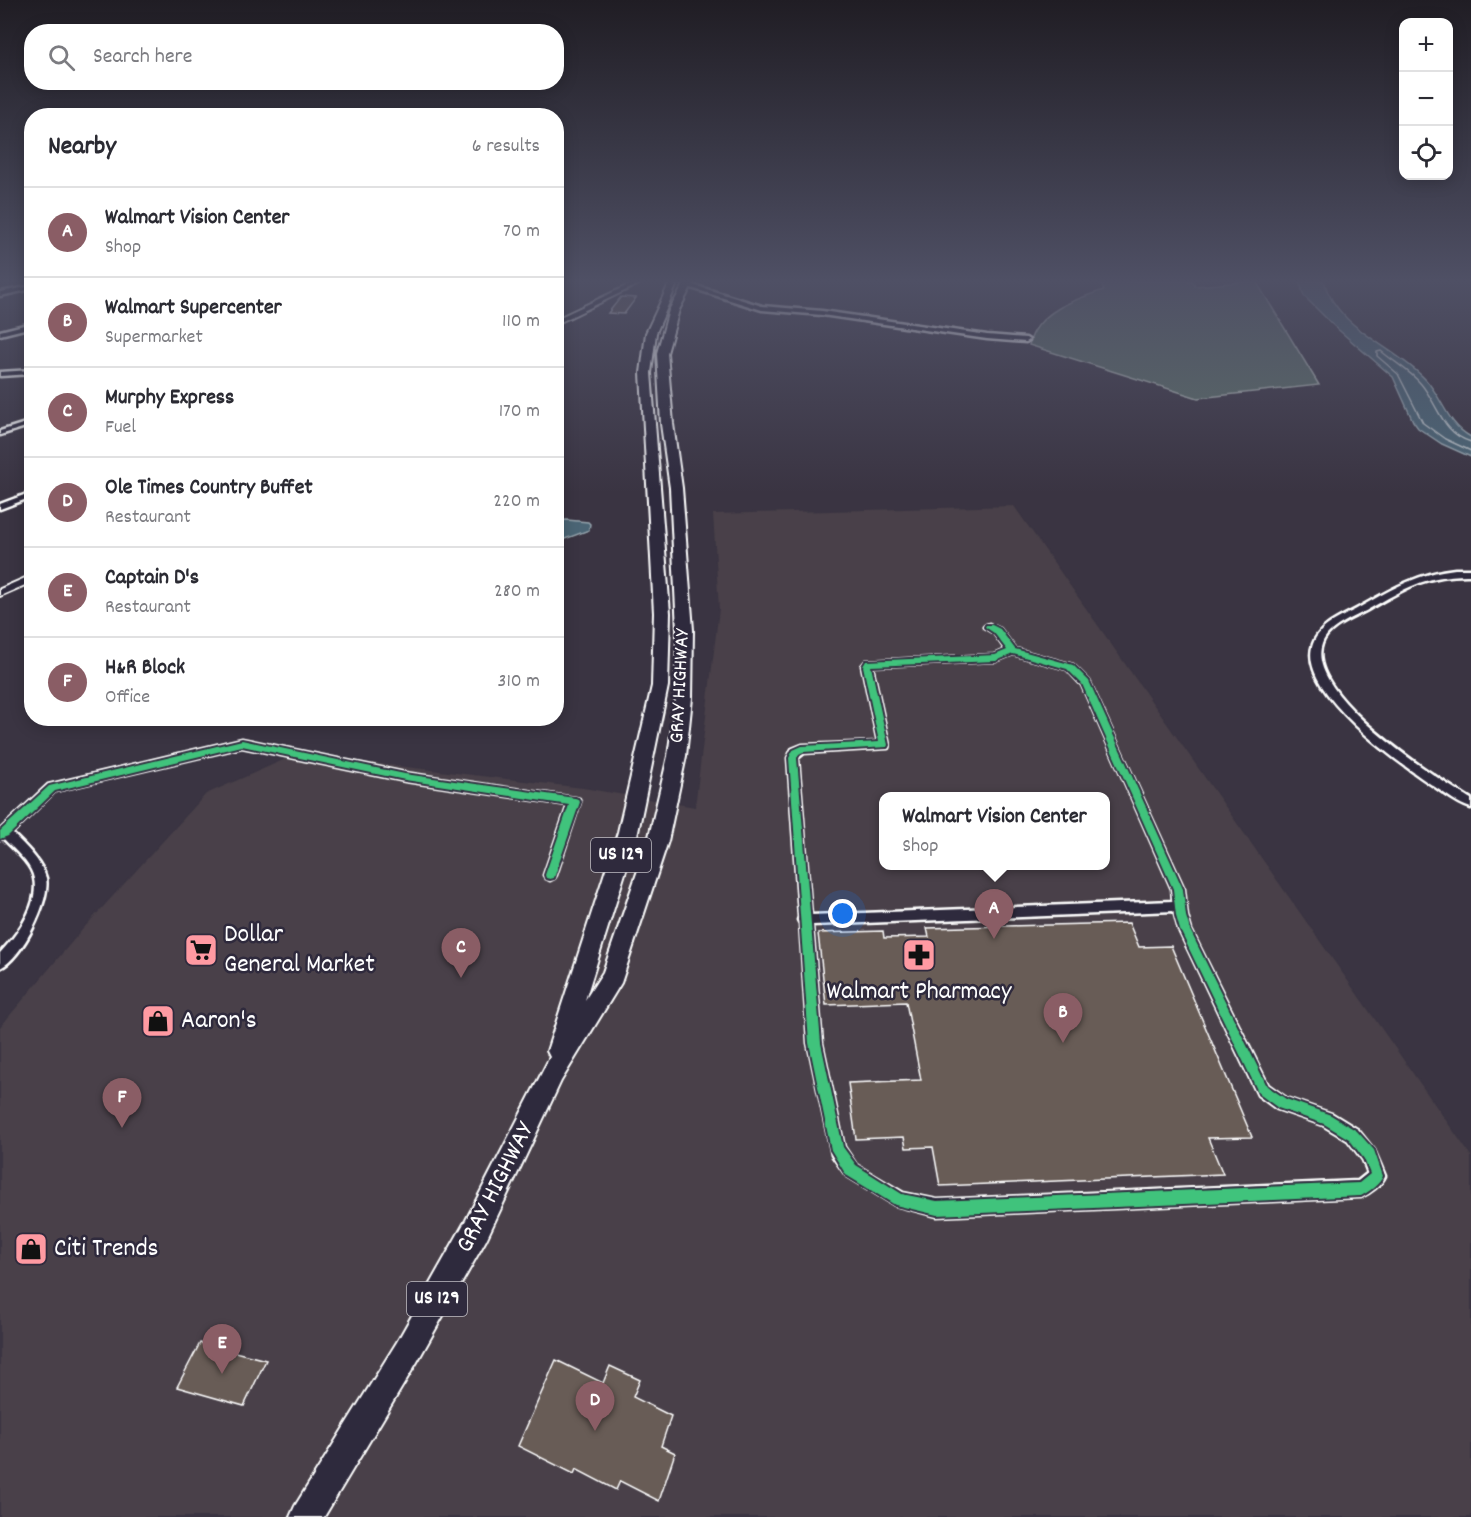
<!DOCTYPE html>
<meta charset="utf-8">
<style>
:root{--surface:#fff;--page:#f2f2f3;--text:#2b2b33;--muted:#7c7c81;--line:#e1e1e2;--accent:#8a5d65}
body{margin:0;font-family:Dekko,sans-serif;background:var(--page);color:var(--text)}
.controls{position:absolute;right:18px;top:18px;display:grid;overflow:hidden;border-radius:12px;box-shadow:0 3px 15px #0003}
.controls button{width:54px;height:54px;display:grid;place-items:center;padding:0;border:0;border-bottom:2px solid var(--line);background:var(--surface);color:var(--text);font:30px sans-serif}
.you{position:absolute;left:843px;top:914px;width:21px;height:21px;margin:-15px;border:4px solid #fff;border-radius:50%;background:#1a73e8;box-shadow:0 0 0 9px #1a73e833}
.badge{display:grid;place-items:center;width:39px;height:39px;border-radius:50%;background:var(--accent);color:#fff;font-size:20px;font-weight:700}
.pin{position:absolute;translate:-50% -50px;filter:drop-shadow(0 2px 3px #0008)}
.pin::after{content:'';position:absolute;top:32px;width:21px;height:18px;background:inherit;clip-path:polygon(0 0,100% 0,50% 100%)}
.popup{position:absolute;left:879px;top:792px;width:231px;height:78px;box-sizing:border-box;display:grid;place-content:center;border-radius:12px;background:var(--surface);filter:drop-shadow(0 2px 4px #0005);font-size:20px;white-space:nowrap;color:var(--muted)}
.popup b{font-size:22px;color:var(--text)}
.popup::after{content:'';position:absolute;left:50%;top:100%;margin-left:-12px;border:12px solid transparent;border-top-color:var(--surface)}
.list{margin:0;padding:0;list-style:none}
h2{display:flex;justify-content:space-between;align-items:center;height:78px;margin:0;padding:0 24px;font-size:26px}
h2 small{font-size:20px;font-weight:400;color:var(--muted)}
.list li{display:grid;grid-template-columns:39px 1fr auto;gap:18px;align-items:center;box-sizing:border-box;height:90px;padding:0 24px;border-top:2px solid var(--line)}
.list b{display:block;font-size:22px;white-space:nowrap}
.list p{margin:0;font-size:20px;white-space:nowrap;color:var(--muted)}
.list em{font-size:20px;font-style:normal;color:var(--muted)}
.icon{flex:none;width:33px;height:33px;fill:none;stroke:currentColor;stroke-width:2;stroke-linecap:round;stroke-linejoin:round}
.map{position:relative;flex:none;width:1471px;height:1517px;overflow:hidden}
.search{position:absolute;background:var(--surface);box-shadow:0 3px 15px #0003;left:24px;top:24px;width:540px;height:66px;display:flex;align-items:center;gap:15px;box-sizing:border-box;padding:0 21px;border-radius:24px;color:var(--muted);font-size:22px}
.panel{position:absolute;background:var(--surface);box-shadow:0 3px 15px #0003;left:24px;top:108px;width:540px;height:618px;border-radius:24px}
.map>svg:first-child{display:block}
</style>
<div class="map">
<svg width="1471" height="1517" viewBox="0 0 1471 1517">
<rect width="100%" height="100%" fill="#3a3442"/>
<filter id="ink" filterUnits="userSpaceOnUse"><feTurbulence type="fractalNoise" baseFrequency=".0167" numOctaves="2"/><feDisplacementMap in="SourceGraphic" scale="12" xChannelSelector="R" yChannelSelector="G"/><feConvolveMatrix kernelMatrix="1 2 1 2 8 2 1 2 1" color-interpolation-filters="sRGB"/></filter>
<g filter="url(#ink)">
<path fill="#484048" fill-rule="evenodd" d="M1014,506L1471,1156V1517H0V1027L82,930L206,794L297,754L583,788L695,807L719,609L713,514ZM883,796H1105V866H883Z"/>
<path fill="#5c6e67" stroke="#aeb6b3" stroke-width="1.5" d="M1099,281H1193L1195,286L1256,281L1319,385L1198,398L1029,345C1036,312 1075,299 1104,290Z"/>
<g fill="#4c6574" stroke="#94a3ac" stroke-width="1.5">
<path d="M1299,281H1324C1336,329 1395,346 1426,380C1443,399 1447,424 1471,437V457L1442,444L1418,428L1413,421L1393,377L1334,326L1304,296Z"/>
<path d="M567,520L588,522L590,524L589,530L557,542V521Z"/>
</g>
<g fill="none" stroke-linecap="round" stroke-linejoin="round">
<path stroke="#b7c1c7" stroke-width="1.5" d="M1471,442C1442,434 1438,404 1421,384C1410,371 1394,362 1381,351L1377,352V356L1398,374L1423,423L1445,439L1471,451"/>
</g>
<g fill="#685b57" stroke="#fff" stroke-width="1.5">
<path d="M621,297L636,298L624,314L608,313Z"/>
<path d="M1129,923L1139,947L1171,946L1252,1137L1208,1138L1223,1174L940,1186L933,1147L906,1148L904,1137L856,1139L848,1083L921,1080L906,1002L826,1005L818,933L883,931L884,938L929,937L927,928Z"/>
<path d="M200,1343L266,1360L244,1406L177,1387Z"/>
<path d="M556,1360L603,1383L610,1366L640,1380L633,1397L671,1416L661,1446L675,1453L659,1501L620,1481L616,1490L576,1469L574,1474L518,1446Z"/>
</g>
<g fill="none" stroke-linecap="round" stroke-linejoin="round">
<defs>
<g id="minor">
<path d="M687,283L762,306L822,311L987,335L1026,338L1029,340L1026,342L987,339L822,315L762,310L685,286Z"/>
<path d="M32,286V289L0,296V292Z"/>
<path d="M32,323V327L0,335V331Z"/>
<path d="M32,370V374L0,376V372Z"/>
<path d="M32,421V425L0,435V431Z"/>
<path d="M32,492V497L0,509V504Z"/>
<path d="M1455,569H1471V575C1427,574 1406,588 1369,609C1354,618 1328,626 1322,644C1304,694 1435,777 1471,799V808C1458,804 1447,795 1435,787C1402,765 1296,691 1313,644C1320,624 1345,616 1362,606C1393,588 1420,573 1455,569Z"/>
<path d="M989,624L1000,629L1015,649L1073,665L1089,681L1184,889L1187,916L1191,930L1268,1085L1286,1098L1332,1114L1358,1130L1374,1150L1385,1176C1381,1185 1370,1193 1361,1197L937,1216L895,1205L846,1175L832,1155L808,1043L800,924L798,920L799,917L788,758L792,749L802,745L878,742L862,666L866,661L995,655L1006,650L994,633L984,627L986,625ZM1013,654L1067,669L1082,685L1172,889L1173,901L811,915L798,758L804,753L888,748L889,745L872,666L996,661ZM1174,911L1179,930L1258,1095L1277,1109L1323,1125L1348,1140L1363,1160L1368,1173L1358,1181L937,1200L903,1193L856,1165L844,1147L822,1043L812,925Z"/>
<path d="M242,739L405,773L575,798L579,799L580,802L556,875L554,878L550,880L546,878L544,875L568,805L405,781L242,747L55,791L12,833C25,846 41,860 46,878C51,900 21,960 0,968V953C18,934 45,898 31,870C25,858 12,848 3,838L0,839V830L48,785Z"/>
</g>
<g id="tertiary">
<path d="M637,281H645L556,324V319Z"/>
<path d="M677,281H684L690,285L685,286Z"/>
<path d="M32,575V582L0,596V589Z"/>
</g>
<path id="trunk" d="M686,281H694L679,310L667,353L673,424L682,488L693,630L692,698L686,756L668,841L621,983L561,1081L486,1240L417,1362L324,1517H290L295,1506L397,1342L466,1220L550,1057L547,1051L618,832L652,686L654,613L641,373L646,333L668,286L672,283L676,286L656,333L651,373L670,613L668,686L638,832L585,1000L603,972L648,841L668,756L676,698L677,630L670,488L661,424L657,353L669,310Z"/>
</defs>
<use href="#minor" stroke="#fff" stroke-width="5"/>
<use href="#tertiary" stroke="#fff" stroke-width="4"/>
<use href="#trunk" stroke="#fff" stroke-width="4"/>
<use href="#minor" fill="#2f2a3d" fill-rule="evenodd"/>
<use href="#tertiary" fill="#2f2a3d" fill-rule="evenodd"/>
<use href="#trunk" fill="#2f2a3d" fill-rule="evenodd"/>
<defs>
<g id="cycleway">
<path d="M986,625H992L1000,629L1015,649L1073,665L1089,681L1183,889L1186,916L1190,930L1267,1086L1286,1099L1331,1115L1357,1131L1374,1150L1383,1176C1380,1184 1369,1192 1361,1196L937,1215L895,1205L846,1175L831,1150L809,1043L789,758L793,750L802,746L879,742L863,666L866,661L995,655L1007,650L994,633L985,627ZM1013,654L1067,669L1082,684L1173,889L1176,916L1180,930L1259,1094L1278,1108L1324,1124L1349,1139L1364,1159L1370,1174L1359,1183L937,1201L902,1194L856,1165L843,1147L821,1043L797,758L799,754L803,752L887,747L888,745L871,666L996,661Z"/>
<path d="M242,740L405,774L575,798L578,799L580,802L555,875L554,878L550,879L546,878L545,875L569,805L405,780L242,746L55,791L8,836L0,839V831L49,786Z"/>
</g>
</defs>
<use href="#cycleway" stroke="#2f2a3d" stroke-width="4"/>
<use href="#cycleway" fill="#40c37c" fill-rule="evenodd"/>
</g>
</g>
<linearGradient id="sky" x2="0" y2="1"><stop stop-color="#201d24"/><stop offset="0.57" stop-color="#4f5065"/><stop offset="1" stop-color="#4f5065" stop-opacity="0"/></linearGradient>
<rect width="1471" height="493" fill="url(#sky)"/>
<defs>
<symbol id="supermarket-square" viewBox="-11 -11 22 22"><rect x="-9" y="-9" width="18" height="18" rx="4" fill="#ff9aa2" stroke="#2f2a3d"/><path d="M-6-5.5h2.5l.6 2H6L4.5 2H-2.5L-4.4-4H-6ZM-1.5 3.2a1.3 1.3 0 1 0 .1 0ZM3 3.2a1.3 1.3 0 1 0 .1 0Z" fill="#111"/></symbol>
<symbol id="pharmacy-square" viewBox="-11 -11 22 22"><rect x="-9" y="-9" width="18" height="18" rx="4" fill="#ff9aa2" stroke="#2f2a3d"/><path d="M-2-6h4v4h4v4h-4v4h-4v-4h-4v-4h4Z" fill="#111"/></symbol>
<symbol id="shop-square" viewBox="-11 -11 22 22"><rect x="-9" y="-9" width="18" height="18" rx="4" fill="#ff9aa2" stroke="#2f2a3d"/><path d="M-5-2.5h2.3a2.7 3.5 0 0 1 5.4 0H5L5.5 6h-11ZM-1.5-2.5h3a1.5 2.3 0 0 0-3 0Z" fill="#111"/></symbol>
</defs>
<g fill-rule="evenodd">
<use href="#supermarket-square" x="182" y="931" width="38" height="38"/>
<use href="#pharmacy-square" x="900" y="936" width="38" height="38"/>
<use href="#shop-square" x="139" y="1002" width="38" height="38"/>
<use href="#shop-square" x="12" y="1230" width="38" height="38"/>
</g>
<g text-anchor="middle" dominant-baseline="central" stroke-width="5" stroke-linejoin="round" paint-order="stroke">
<g fill="#2f2a3d" stroke="#c1bfc5" stroke-width="1.5">
<rect x="591" y="838" width="60" height="34" rx="4.5"/>
<rect x="407" y="1282" width="60" height="34" rx="4.5"/>
</g>
<g font-size="20" font-weight="bold" fill="#fff">
<text x="621" y="855">US 129</text>
<text x="437" y="1299">US 129</text>
</g>
<g font-size="21" fill="#fff" stroke="#2f2a3d">
<text transform="translate(681 686) rotate(-87)">GRAY HIGHWAY</text>
</g>
<g font-size="26" fill="#fff" stroke="#2f2a3d" text-anchor="start">
<text x="224" y="935">Dollar<tspan x="224" dy="30">General Market</tspan></text>
<text x="919" y="992" text-anchor="middle">Walmart Pharmacy</text>
<text x="181" y="1021">Aaron's</text>
<text x="54" y="1249">Citi Trends</text>
</g>
<g font-size="26" fill="#fff" stroke="#2f2a3d">
<text transform="translate(496 1188) rotate(-63)">GRAY HIGHWAY</text>
</g>
</g>
</svg>
<div class="controls">
<button>+</button>
<button>−</button>
<button><svg class="icon" aria-label="locate" viewBox="0 0 24 24"><circle cx="12" cy="12" r="6"/><path d="M12 2v4M12 18v4M2 12h4M18 12h4"/></svg></button>
</div>
<div class="you"></div>
<div class="pin badge" style="left:994px;top:939px">A</div>
<div class="popup"><b>Walmart Vision Center</b>Shop</div>
<div class="pin badge" style="left:1063px;top:1043px">B</div>
<div class="pin badge" style="left:461px;top:978px">C</div>
<div class="pin badge" style="left:595px;top:1431px">D</div>
<div class="pin badge" style="left:222px;top:1374px">E</div>
<div class="pin badge" style="left:122px;top:1128px">F</div>
<div class="search"><svg class="icon" aria-label="search" viewBox="0 0 24 24"><circle cx="10" cy="10" r="6"/><path d="M15 15l6 6"/></svg>Search here</div>
<section class="panel">
<h2>Nearby<small>6 results</small></h2>
<ul class="list">
<li><span class="badge">A</span><div><b>Walmart Vision Center</b><p>Shop</p></div><em>70 m</em></li>
<li><span class="badge">B</span><div><b>Walmart Supercenter</b><p>Supermarket</p></div><em>110 m</em></li>
<li><span class="badge">C</span><div><b>Murphy Express</b><p>Fuel</p></div><em>170 m</em></li>
<li><span class="badge">D</span><div><b>Ole Times Country Buffet</b><p>Restaurant</p></div><em>220 m</em></li>
<li><span class="badge">E</span><div><b>Captain D's</b><p>Restaurant</p></div><em>280 m</em></li>
<li><span class="badge">F</span><div><b>H&amp;R Block</b><p>Office</p></div><em>310 m</em></li>
</ul>
</section>
</div>
